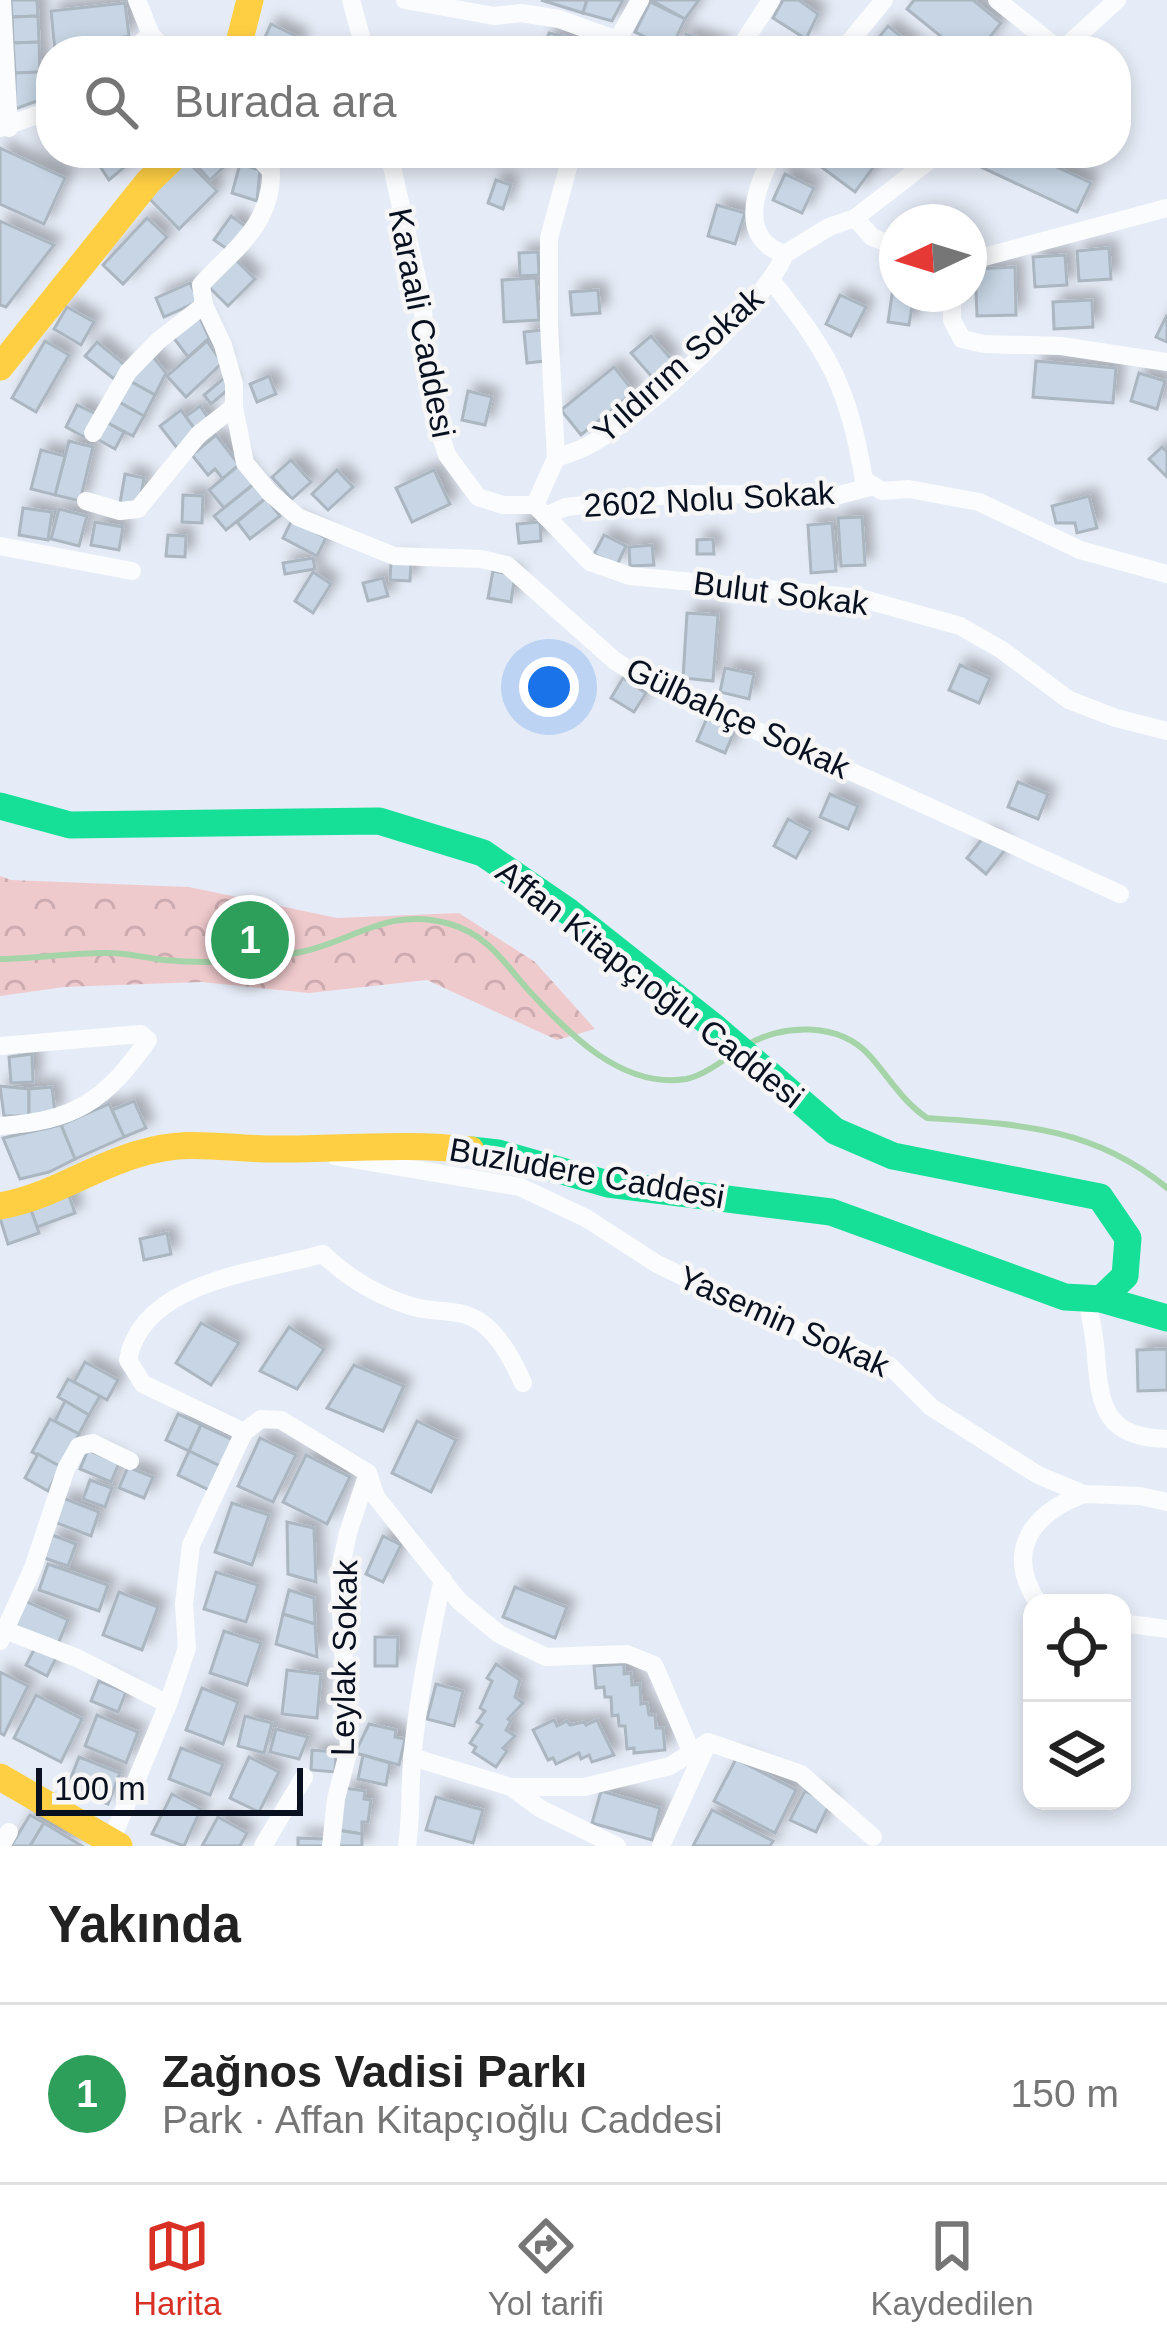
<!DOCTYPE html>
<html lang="tr">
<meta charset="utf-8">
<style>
:root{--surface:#fff;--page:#f2f2f2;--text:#222;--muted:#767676;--line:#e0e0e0;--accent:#d93025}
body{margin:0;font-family:Arial,sans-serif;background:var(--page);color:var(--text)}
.controls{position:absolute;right:36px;bottom:36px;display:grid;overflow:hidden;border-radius:24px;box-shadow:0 6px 18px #0003}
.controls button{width:108px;height:108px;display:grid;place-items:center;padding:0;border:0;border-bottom:3px solid var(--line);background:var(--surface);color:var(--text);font:60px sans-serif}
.compass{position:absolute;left:879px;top:204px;width:108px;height:108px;border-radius:50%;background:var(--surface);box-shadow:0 6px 18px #0003;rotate:266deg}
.scale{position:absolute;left:36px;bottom:30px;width:267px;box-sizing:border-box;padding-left:12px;border:6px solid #091121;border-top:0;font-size:33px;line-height:42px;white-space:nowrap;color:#091121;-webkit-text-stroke:9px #f6f6f6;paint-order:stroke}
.you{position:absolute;left:549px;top:687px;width:42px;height:42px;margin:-30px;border:9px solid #fff;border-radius:50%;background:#1a73e8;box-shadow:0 0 0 18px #1a73e833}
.badge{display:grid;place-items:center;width:78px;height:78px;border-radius:50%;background:var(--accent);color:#fff;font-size:39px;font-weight:700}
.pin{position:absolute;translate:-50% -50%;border:6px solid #fff;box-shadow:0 3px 12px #0006}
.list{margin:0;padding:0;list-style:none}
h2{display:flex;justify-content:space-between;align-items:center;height:156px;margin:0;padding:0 48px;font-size:51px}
h2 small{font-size:39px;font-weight:400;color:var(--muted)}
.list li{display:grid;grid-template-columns:78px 1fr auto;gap:36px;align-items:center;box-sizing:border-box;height:180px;padding:0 48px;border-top:3px solid var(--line)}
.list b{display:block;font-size:45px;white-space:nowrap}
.list p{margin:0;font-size:39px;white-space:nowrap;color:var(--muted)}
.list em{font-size:39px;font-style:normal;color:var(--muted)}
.icon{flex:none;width:66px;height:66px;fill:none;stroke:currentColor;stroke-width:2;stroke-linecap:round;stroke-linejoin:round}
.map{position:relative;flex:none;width:1167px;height:1846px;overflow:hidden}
.search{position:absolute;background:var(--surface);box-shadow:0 6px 18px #0003;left:36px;right:36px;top:36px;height:132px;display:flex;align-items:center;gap:30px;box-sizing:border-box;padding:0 42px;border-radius:48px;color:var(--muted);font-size:45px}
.sheet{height:336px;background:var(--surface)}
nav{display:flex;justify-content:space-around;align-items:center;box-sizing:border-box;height:168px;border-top:3px solid var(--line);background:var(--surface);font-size:33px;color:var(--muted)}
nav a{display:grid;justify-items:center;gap:6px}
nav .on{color:var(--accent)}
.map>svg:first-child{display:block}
</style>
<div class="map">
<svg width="1167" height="1846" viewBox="0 0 1167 1846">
<defs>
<pattern id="park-crowns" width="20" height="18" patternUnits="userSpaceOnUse" patternTransform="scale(3)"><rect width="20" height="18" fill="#efcacd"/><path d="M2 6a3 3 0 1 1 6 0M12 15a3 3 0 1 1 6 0" fill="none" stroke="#ccacb0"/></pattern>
<filter id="shadow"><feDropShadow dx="8" dy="-8" stdDeviation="6" flood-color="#0004"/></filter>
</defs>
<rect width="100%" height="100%" fill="#e6ecf7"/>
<path fill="url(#park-crowns)" d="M0,876L11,880L189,887L337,918L459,913L535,962L595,1029L557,1040L427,980L309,993L201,982L64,987L0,996Z"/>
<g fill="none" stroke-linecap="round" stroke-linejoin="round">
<g stroke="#a6d4a9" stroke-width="6">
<path d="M0,959C36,959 73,952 110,953C128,953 146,958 164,960C207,964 259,962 301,952C356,940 389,906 450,924C489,935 506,966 532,994C570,1035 623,1089 686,1079C702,1076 721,1062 734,1053"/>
<path d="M746,1046C781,1023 839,1022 869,1055C889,1077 902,1101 927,1118C1017,1124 1094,1127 1167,1188"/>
</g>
</g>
<g fill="#c7d5e4" stroke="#abb6c1" stroke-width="3" filter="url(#shadow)">
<path d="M11,0H37L38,16L12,17Z"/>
<path d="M541,0H587L583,13Z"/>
<path d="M587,0H623L612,21L583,13Z"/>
<path d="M651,0H699L685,19Z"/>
<path d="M783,0H799L818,14L806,39L773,18Z"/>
<path d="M914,0H973L1001,23L979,51H959L907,9Z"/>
<path d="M650,2L685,19L671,49L635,32Z"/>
<path d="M125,3L129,36L55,51L51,11Z"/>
<path d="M38,16L39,42L13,43L12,17Z"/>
<path d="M271,24L300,38L294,51H277L262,44Z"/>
<path d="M888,26L919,51H868Z"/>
<path d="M549,33L589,42L587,51H544Z"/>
<path d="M686,34L722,46L720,51H680Z"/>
<path d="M39,42L40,72L15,73L13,43Z"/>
<path d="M40,72L45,98L15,109V73Z"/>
<path d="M0,148L65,178L44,224L0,204Z"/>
<path d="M91,153H141L109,180Z"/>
<path d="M189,153H238L210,180L187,155Z"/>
<path d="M824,153H884L855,192L816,163Z"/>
<path d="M985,153H1027L1091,183L1077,212L979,166Z"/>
<path d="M186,160L217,191L179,229L148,197Z"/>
<path d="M240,164L260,170L257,201L232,193Z"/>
<path d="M785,174L814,188L802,213L773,200Z"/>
<path d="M496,180L511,185L503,209L488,203Z"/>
<path d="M717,205L745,213L735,244L708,236Z"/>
<path d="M231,216L248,228L230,251L214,240Z"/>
<path d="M147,218L167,237L123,284L103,265Z"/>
<path d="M0,221L54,245L6,307L0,305Z"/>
<path d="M1109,248L1111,279L1079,281L1077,251Z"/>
<path d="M538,252L539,275L520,276L519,253Z"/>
<path d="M1065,255L1067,285L1035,287L1033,257Z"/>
<path d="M236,260L255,279L228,306L209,287Z"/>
<path d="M1015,267L1016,315L977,316L975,269Z"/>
<path d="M895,275L897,294H914L909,325L888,322Z"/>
<path d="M536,278L539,320L504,322L502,280Z"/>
<path d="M190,283L199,301L164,317L156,298Z"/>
<path d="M598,290L600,313L572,315L570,292Z"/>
<path d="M840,295L866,307L851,336L826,324Z"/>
<path d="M1092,300L1093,327L1054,329L1053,302Z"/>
<path d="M67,307L94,322L81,345L54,329Z"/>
<path d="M1167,315V342L1156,337Z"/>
<path d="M199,316L209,338L188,357L173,337Z"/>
<path d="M542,330L545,361L527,363L524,332Z"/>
<path d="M651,336L672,360L652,377L631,353Z"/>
<path d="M45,341L69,355L36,412L12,398Z"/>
<path d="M207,341L222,363L186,397L167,376Z"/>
<path d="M97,342L125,365L114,379L85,356Z"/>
<path d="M151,354L166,373L155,395L128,380Z"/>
<path d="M1036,361L1116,368L1113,403L1033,397Z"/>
<path d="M614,367L634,392L581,435L561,410Z"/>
<path d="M1139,373L1165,381L1157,409L1131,401Z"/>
<path d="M269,376L276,394L257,402L250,384Z"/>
<path d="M224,378L231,387L211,404L204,395Z"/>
<path d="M128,380L155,395L144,416L117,401Z"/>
<path d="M468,391L492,397L485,425L462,420Z"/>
<path d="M117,401L144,416L133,436L106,422Z"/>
<path d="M77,405L96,414L84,437L66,427Z"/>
<path d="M200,406L211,422L197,432L185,417Z"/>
<path d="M181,410L197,432L177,448L160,426Z"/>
<path d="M106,422L124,432L115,449L97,439Z"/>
<path d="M216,435L239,465L223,479L215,469L208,475L192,455Z"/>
<path d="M69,441L93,447L80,501L55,495Z"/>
<path d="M1162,447L1167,452V477L1149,459Z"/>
<path d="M41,450L65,456L55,495L31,489Z"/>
<path d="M291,460L311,482L292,499L272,477Z"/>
<path d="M239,465L254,484L224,508L209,490Z"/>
<path d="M337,470L353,487L328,510L312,494Z"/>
<path d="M434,470L450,504L412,522L396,488Z"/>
<path d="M125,474L144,478L139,506L120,503Z"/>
<path d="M254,484L266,498L226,530L214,516Z"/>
<path d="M183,495L203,496L202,523L182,522Z"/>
<path d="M1089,496L1097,528L1077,533L1075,523H1056L1052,506Z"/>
<path d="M266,498L280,516L250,539L237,522Z"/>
<path d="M23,508L52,512L48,540L19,535Z"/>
<path d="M59,509L87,516L79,546L51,539Z"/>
<path d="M862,517L865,565L841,566L838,518Z"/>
<path d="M292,520L326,538L317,556L283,538Z"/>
<path d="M95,522L123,527L119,550L91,545Z"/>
<path d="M540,522L541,541L519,543L517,524Z"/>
<path d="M832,523L836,571L811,573L808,525Z"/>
<path d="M168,535L186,536L185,557L166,556Z"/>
<path d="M604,535L626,546L617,565L594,554Z"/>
<path d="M713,539L714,554H697V540Z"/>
<path d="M652,545L654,565L630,566L629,547Z"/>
<path d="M313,558L315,569L285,574L283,563Z"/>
<path d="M391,562L411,563L410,581L390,580Z"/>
<path d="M493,571L515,575L511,602L488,598Z"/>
<path d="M313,572L331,584L313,613L295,601Z"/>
<path d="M383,578L388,596L368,601L363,583Z"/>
<path d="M687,613L718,615L713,681L683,678Z"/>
<path d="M960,665L990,678L979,703L949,690Z"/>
<path d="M725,668L754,674L749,699L720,692Z"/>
<path d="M623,678L646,693L634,712L611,698Z"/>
<path d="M707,718L735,730L725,753L697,741Z"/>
<path d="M1018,782L1048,794L1038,819L1008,807Z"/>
<path d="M830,794L858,806L848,829L820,817Z"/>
<path d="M788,819L811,831L796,858L774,846Z"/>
<path d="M986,834L1005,850L986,874L967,858Z"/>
<path d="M32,1054L33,1082L11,1083L9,1057Z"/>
<path d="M0,1086L29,1089V1116H4Z"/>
<path d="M52,1087L55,1113L29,1116V1089Z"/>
<path d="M134,1101L146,1128L124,1137L112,1110Z"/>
<path d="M109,1104L124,1137L75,1159L61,1125Z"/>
<path d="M61,1125L75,1159L49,1172L20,1179L3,1138Z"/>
<path d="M68,1193L75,1213L37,1227L30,1207Z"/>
<path d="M30,1207L39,1233L8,1244L0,1218Z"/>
<path d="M167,1233L171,1254L144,1260L140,1239Z"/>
<path d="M201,1323L239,1343L211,1385L176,1363Z"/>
<path d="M289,1327L324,1349L297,1389L260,1371Z"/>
<path d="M1167,1349V1390L1138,1391L1137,1350Z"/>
<path d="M85,1362L118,1380L107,1400L74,1382Z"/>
<path d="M354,1365L404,1386L383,1431L327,1408Z"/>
<path d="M68,1379L100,1396L89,1415L58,1397Z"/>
<path d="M65,1401L89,1415L79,1434L55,1421Z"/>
<path d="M178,1414L201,1425L189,1451L166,1440Z"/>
<path d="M50,1419L79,1434L61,1467L32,1452Z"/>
<path d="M417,1421L456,1440L431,1492L392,1473Z"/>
<path d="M201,1425L233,1440L220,1466L189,1451Z"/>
<path d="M260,1438L296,1455L273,1502L238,1486Z"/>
<path d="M88,1450L119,1463L111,1482L80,1469Z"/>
<path d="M189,1451L220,1466L209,1490L178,1475Z"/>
<path d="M38,1454L61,1467L48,1491L25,1478Z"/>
<path d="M306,1455L350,1477L327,1524L283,1502Z"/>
<path d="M128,1467L153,1477L144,1498L119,1488Z"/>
<path d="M90,1480L112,1488L105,1507L83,1499Z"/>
<path d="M63,1498L99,1512L91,1536L54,1522Z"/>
<path d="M232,1503L269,1515L252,1565L215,1552Z"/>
<path d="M287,1522L314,1528L316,1582L288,1574Z"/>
<path d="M52,1535L76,1544L68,1566L44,1558Z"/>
<path d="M383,1536L401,1545L383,1582L366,1574Z"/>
<path d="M48,1564L108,1585L99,1611L39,1590Z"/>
<path d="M216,1572L258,1585L246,1622L204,1609Z"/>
<path d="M515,1587L567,1607L555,1638L503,1617Z"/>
<path d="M289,1590L314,1598L315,1624L283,1614Z"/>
<path d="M119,1592L158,1607L142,1650L103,1635Z"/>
<path d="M25,1601L68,1620L58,1644L14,1625Z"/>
<path d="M283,1614L315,1624L317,1657L276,1644Z"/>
<path d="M224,1631L261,1643L247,1685L210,1673Z"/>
<path d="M375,1637H398L397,1666H375Z"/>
<path d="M35,1648L56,1658L47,1676L26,1665Z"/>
<path d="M496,1664L520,1680L515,1697L523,1703L508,1719L511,1721L506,1730L515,1736L503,1748L507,1751L496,1767L473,1752L476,1747L470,1743L482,1725L477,1722L485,1711L480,1708L492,1681L487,1678Z"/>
<path d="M624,1664V1674L631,1673L632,1685L640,1684L641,1704L647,1703L649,1715H655L656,1728H663L665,1750L634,1753V1748L627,1749L625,1726H619L618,1715L612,1716L611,1697H605L604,1687L596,1688L594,1666Z"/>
<path d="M287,1670L321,1674L317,1718L282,1714Z"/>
<path d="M0,1672L28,1686L4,1735L0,1733Z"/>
<path d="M99,1681L126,1692L118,1712L91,1701Z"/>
<path d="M436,1684L463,1691L454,1726L427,1719Z"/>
<path d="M202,1688L238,1702L223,1744L186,1730Z"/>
<path d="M36,1695L82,1719L61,1762L14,1738Z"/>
<path d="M97,1715L138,1732L126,1763L85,1746Z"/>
<path d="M245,1716L272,1723L264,1753L238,1746Z"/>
<path d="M554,1720L557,1726L567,1721L570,1725L584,1722L586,1725L597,1720L614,1755L592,1762L589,1755L581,1759L579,1753L556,1764L553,1758L548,1760L533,1730Z"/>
<path d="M369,1724L396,1730L395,1737L405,1739L399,1765L355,1753Z"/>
<path d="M276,1729L308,1737L299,1759L270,1752Z"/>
<path d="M181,1748L223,1764L210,1795L169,1779Z"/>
<path d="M312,1750L336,1752L335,1772L311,1770Z"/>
<path d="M363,1755L390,1763L386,1785L358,1779Z"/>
<path d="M79,1757L120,1773L108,1804L67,1788Z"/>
<path d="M249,1757L279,1772L259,1812L230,1798Z"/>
<path d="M736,1759L796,1790L775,1833L714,1801Z"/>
<path d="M345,1788L365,1791L364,1799L371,1800L368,1822H362V1834L338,1830Z"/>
<path d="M601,1791L660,1808L652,1840L592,1823Z"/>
<path d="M805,1791L830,1803L816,1832L790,1820Z"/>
<path d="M172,1794L201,1809L184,1846L152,1834Z"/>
<path d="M436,1797L483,1810L473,1843L426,1830Z"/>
<path d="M712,1810L773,1841L770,1846H693Z"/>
<path d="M30,1815L44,1823L30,1846H11Z"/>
<path d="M218,1817L247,1833L240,1846H202Z"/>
<path d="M44,1823L82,1846H30Z"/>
<path d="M338,1830L362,1834V1846H338Z"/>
<path d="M298,1838L325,1839V1846H298Z"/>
</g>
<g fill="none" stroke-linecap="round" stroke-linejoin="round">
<g stroke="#fbfcfe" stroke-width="18">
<path d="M2,0L9,128"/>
<path d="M137,0L151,35L166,51"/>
<path d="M351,0L365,51"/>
<path d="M405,0L494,16L521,13L559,19L617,40"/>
<path d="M997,0L1061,51"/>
<path d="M613,48L640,0"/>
<path d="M130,51L151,35"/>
<path d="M738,51L771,0"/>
<path d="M842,51L884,0"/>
<path d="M1061,51L1117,0"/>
<path d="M0,128L51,110"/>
<path d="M254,153L271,171C272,225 234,249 201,285L204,305L223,345L234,384V407L245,463L270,493L298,517L394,556L481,559L507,565L615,661L660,689L868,779L1120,894"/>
<path d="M389,153L422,301L432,409L447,455L478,497L503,505H535L556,458L549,325V238L572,153"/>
<path d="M774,153C756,186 736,239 785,254L829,227L855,218L939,153"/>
<path d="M855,218L872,237L897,247"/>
<path d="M969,261L1167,208"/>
<path d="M772,281C830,355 848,386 864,480L882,491L909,489L979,502L1080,550L1167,574"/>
<path d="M952,294V320L962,339L984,344L1061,346L1167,362"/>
<path d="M93,433L128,372L158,341L204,305"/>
<path d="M556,458C568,454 581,450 591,444C641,416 764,306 785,254"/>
<path d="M86,501L120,511L138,509L199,434L234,407"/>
<path d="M535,505L590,562L630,576L860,598L960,626L1002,650L1069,700L1116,718L1167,731"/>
<path d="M545,516L566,507L678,494L839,495L874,486"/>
<path d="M0,546L132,571"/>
<path d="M0,1046L141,1034L148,1040C105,1101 75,1121 0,1126"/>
<path d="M335,1156L520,1187L586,1218L657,1264L811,1337L851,1347L890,1366L931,1407L1038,1475L1084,1494L1140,1496L1167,1502"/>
<path d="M1087,1297C1090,1317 1095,1336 1096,1356C1100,1409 1106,1437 1167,1439"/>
<path d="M368,1473L281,1420L261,1419L244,1432L143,1384L128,1360C142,1281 258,1272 323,1254C348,1278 380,1297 414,1307C435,1313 459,1308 479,1321C500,1335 513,1361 523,1383"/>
<path d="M368,1473L376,1497L459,1601L499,1634L546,1657L627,1654L654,1665L691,1751"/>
<path d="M1038,1603C1004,1551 1032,1513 1084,1494"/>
<path d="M1122,1623L1167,1629"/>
<path d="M5,1630L77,1658L168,1704"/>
<path d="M0,1641L33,1568L66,1469L79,1446L93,1443L130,1461"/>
<path d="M412,1757L511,1787H584L670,1766L708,1742"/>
<path d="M511,1787L541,1809L617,1846"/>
<path d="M111,1841L168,1704L187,1648L184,1604L191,1545L244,1432"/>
<path d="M1,1846L9,1832"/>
<path d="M263,1846L304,1777"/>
<path d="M331,1846L336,1799L349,1749L339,1575L348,1533L368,1473"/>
<path d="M407,1846C412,1814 409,1782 413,1750C419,1692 430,1636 443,1579"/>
<path d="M661,1846L708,1742L801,1774L873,1837"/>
</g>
<g stroke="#16e098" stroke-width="27">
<path d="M0,806L70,825L379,821L483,853L569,912L713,1026L835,1131L893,1156L1100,1197L1128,1238L1125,1276L1101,1299"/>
<path d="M471,1150L498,1153L608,1184L831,1212L1065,1297L1101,1299L1167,1318"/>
</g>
<g stroke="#ffcf43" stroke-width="27">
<path d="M237,51L250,0"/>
<path d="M0,367L148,182L178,153"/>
<path d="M0,1206C53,1196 90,1168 138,1154C188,1139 218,1148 267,1149C336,1150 403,1142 471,1150"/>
<path d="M0,1777L119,1846"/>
</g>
</g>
<g text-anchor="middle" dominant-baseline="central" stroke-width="9" stroke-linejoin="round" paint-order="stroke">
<g font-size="33" fill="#091121" stroke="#f6f6f6">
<text transform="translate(422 323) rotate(79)">Karaali Caddesi</text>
<text transform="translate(678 365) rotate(-42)">Yıldırım Sokak</text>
<text transform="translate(709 499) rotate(-3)">2602 Nolu Sokak</text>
<text transform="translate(781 593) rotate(7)">Bulut Sokak</text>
<text transform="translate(738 718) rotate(25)">Gülbahçe Sokak</text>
<text transform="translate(650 984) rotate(38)">Affan Kitapçıoğlu Caddesi</text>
<text transform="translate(587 1173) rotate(10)">Buzludere Caddesi</text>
<text transform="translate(784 1321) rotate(24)">Yasemin Sokak</text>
<text transform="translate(344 1658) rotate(-89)">Leylak Sokak</text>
</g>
</g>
</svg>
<div class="controls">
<button><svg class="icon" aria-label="locate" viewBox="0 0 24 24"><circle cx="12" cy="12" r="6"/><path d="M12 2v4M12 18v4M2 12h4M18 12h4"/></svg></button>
<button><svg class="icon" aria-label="layers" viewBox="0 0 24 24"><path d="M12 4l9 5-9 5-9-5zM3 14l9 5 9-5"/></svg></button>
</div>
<svg class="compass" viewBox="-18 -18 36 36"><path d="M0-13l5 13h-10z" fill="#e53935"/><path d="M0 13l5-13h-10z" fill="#767676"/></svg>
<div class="scale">100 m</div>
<div class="you"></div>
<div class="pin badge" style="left:250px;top:940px;background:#2e9e5b">1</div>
<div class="search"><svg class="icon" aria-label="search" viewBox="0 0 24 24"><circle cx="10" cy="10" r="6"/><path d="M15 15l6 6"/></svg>Burada ara</div>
</div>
<section class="sheet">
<h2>Yakında<small></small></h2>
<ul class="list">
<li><span class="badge" style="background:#2e9e5b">1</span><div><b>Zağnos Vadisi Parkı</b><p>Park · Affan Kitapçıoğlu Caddesi</p></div><em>150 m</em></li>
</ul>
</section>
<nav>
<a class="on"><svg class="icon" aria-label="map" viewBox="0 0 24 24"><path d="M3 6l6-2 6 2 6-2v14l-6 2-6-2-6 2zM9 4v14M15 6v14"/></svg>Harita</a>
<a><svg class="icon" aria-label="directions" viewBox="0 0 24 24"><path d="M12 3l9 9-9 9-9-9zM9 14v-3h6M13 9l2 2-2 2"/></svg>Yol tarifi</a>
<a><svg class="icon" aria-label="saved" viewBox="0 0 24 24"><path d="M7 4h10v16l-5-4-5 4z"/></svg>Kaydedilen</a>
</nav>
